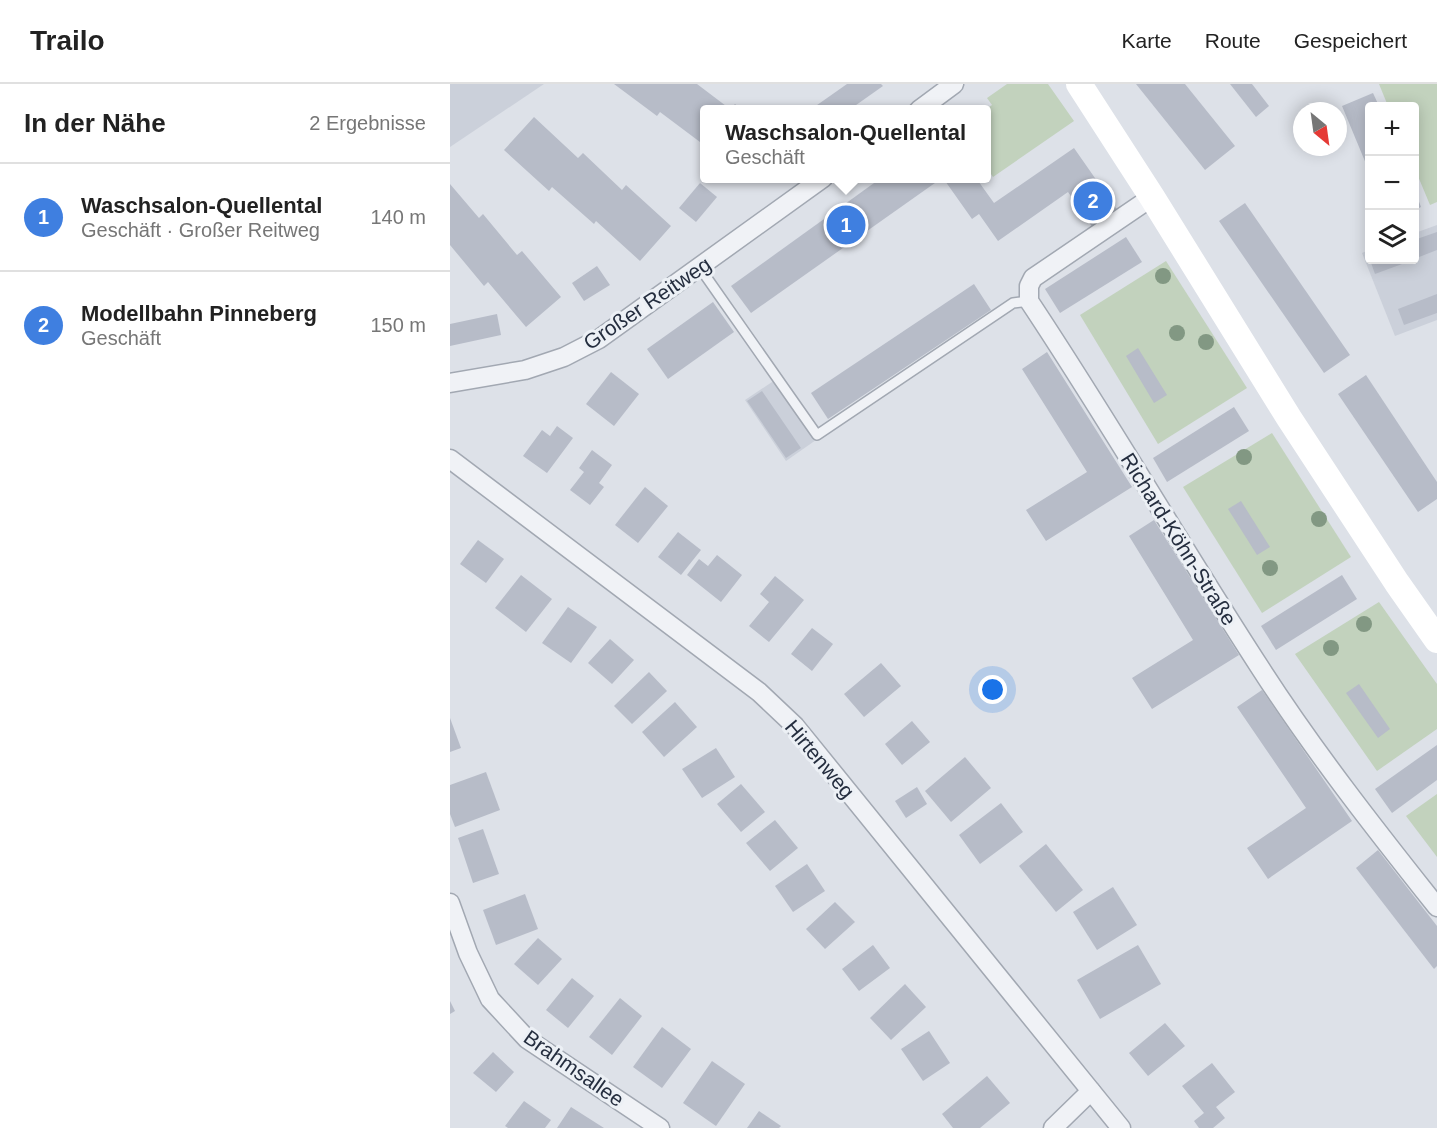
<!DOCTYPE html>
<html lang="de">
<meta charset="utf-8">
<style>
:root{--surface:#fff;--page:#f2f2f2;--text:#222;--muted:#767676;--line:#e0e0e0;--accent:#111827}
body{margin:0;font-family:Helvetica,sans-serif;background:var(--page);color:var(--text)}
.controls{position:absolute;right:18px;top:18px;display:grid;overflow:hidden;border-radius:6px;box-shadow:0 3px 15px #0003}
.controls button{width:54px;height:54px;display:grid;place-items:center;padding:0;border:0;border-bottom:2px solid var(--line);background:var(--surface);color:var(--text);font:30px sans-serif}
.compass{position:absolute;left:843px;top:18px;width:54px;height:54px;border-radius:50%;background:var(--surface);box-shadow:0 3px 15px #0003;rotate:151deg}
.you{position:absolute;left:543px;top:606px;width:21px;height:21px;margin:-15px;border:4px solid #fff;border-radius:50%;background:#1a73e8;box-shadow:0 0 0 9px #1a73e833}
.badge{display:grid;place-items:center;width:39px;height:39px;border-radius:50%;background:var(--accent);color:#fff;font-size:20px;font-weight:700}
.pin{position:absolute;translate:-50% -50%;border:3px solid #fff;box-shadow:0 2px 6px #0006}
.popup{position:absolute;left:250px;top:21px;width:291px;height:78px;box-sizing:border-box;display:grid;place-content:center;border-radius:6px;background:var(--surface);filter:drop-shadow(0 2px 4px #0005);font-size:20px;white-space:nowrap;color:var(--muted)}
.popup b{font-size:22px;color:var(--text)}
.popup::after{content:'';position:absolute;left:50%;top:100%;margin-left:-12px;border:12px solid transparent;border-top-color:var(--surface)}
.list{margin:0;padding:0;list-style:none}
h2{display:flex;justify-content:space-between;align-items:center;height:78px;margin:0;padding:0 24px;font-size:26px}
h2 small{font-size:20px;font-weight:400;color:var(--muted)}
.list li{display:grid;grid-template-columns:39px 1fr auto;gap:18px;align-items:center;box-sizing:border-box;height:108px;padding:0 24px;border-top:2px solid var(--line)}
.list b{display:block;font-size:22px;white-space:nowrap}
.list p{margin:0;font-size:20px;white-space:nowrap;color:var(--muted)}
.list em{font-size:20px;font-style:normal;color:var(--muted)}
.icon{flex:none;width:33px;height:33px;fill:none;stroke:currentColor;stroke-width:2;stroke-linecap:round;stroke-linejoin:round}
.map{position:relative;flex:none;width:987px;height:1044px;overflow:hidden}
header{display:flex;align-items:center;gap:36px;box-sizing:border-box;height:84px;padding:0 30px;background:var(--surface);border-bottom:2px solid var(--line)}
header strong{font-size:28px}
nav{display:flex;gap:33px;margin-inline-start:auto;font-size:21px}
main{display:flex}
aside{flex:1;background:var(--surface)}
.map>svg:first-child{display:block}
</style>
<header>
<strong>Trailo</strong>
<nav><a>Karte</a><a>Route</a><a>Gespeichert</a></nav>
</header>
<main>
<aside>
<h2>In der Nähe<small>2 Ergebnisse</small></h2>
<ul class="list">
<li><span class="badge" style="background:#3f7fe0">1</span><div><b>Waschsalon-Quellental</b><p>Geschäft · Großer Reitweg</p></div><em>140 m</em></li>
<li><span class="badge" style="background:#3f7fe0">2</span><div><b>Modellbahn Pinneberg</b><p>Geschäft</p></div><em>150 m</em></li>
</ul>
</aside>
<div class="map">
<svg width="987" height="1044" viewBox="0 0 987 1044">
<rect width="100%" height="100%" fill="#dde1e8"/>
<g fill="#cbd0da">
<path d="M0,0H94L0,63Z"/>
<path d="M987,141V236L945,252L912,169L919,166L920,176H964L965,149Z"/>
<path d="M325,296L366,356L336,377L295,316Z"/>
</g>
<g fill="#c2d2bd">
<path d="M557,0H598L624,37L543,93L537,84L536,25L542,21L537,14Z"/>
<path d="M929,0H987V118L980,121L965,85L964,22H938Z"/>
<path d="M716,177L797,304L708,360L630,231Z"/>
<path d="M822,349L901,473L812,529L733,403Z"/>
<path d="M929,518L987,600V645L927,687L845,570Z"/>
<path d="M987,710V773L956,732Z"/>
</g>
<g fill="#b7bcc8">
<path d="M164,0H247L280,25L285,20L292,26H255L254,61L210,28L207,32Z"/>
<path d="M397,0H431L433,2L399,26H360Z"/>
<path d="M686,0H735L785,62L755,86Z"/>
<path d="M780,0H802L819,22L806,33Z"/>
<path d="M923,9L929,22H920L919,87L892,22Z"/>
<path d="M84,33L128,74L133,69L172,106L176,101L221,142L190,177L146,137L144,140L102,103L99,107L54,66Z"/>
<path d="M624,64L668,127L643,144L618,108L548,157L529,130L522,135L493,94H526L544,119Z"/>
<path d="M431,94H492L301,229L281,202Z"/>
<path d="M250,99L267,113L246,138L229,124Z"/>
<path d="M0,100L29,134L33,130L67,171L72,167L111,213L76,243L38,198L34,202L0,161Z"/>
<path d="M965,107L971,123L965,126Z"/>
<path d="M795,119L900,271L874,289L769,137Z"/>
<path d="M987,148V166L964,175V156Z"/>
<path d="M676,153L692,178L610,229L595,205Z"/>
<path d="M920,176H963L925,190Z"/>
<path d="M147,182L160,201L134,217L122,199Z"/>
<path d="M524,200L541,226L378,335L361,309Z"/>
<path d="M987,210V229L954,241L948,225Z"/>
<path d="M263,218L284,248L218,295L197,265Z"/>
<path d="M47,230L51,251L0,262V240Z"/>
<path d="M688,264L717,311L704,319L676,272Z"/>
<path d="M597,268L682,403L596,457L576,426L637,388L572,285Z"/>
<path d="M161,288L189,310L164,342L136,320Z"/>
<path d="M916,291L987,398V415L968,428L888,310Z"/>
<path d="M312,307L351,364L336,374L297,317Z"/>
<path d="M784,323L799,347L717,398L703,374Z"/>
<path d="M107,342L123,354L97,389L73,372L92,346L100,352Z"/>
<path d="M142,366L162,381L149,399L154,403L140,421L120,406L134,388L129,384Z"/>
<path d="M195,403L218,422L188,459L165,441Z"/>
<path d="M791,417L820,463L807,471L778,425Z"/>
<path d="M704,436L789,571L702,625L682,594L743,556L679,452Z"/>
<path d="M228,448L251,466L231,491L208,473Z"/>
<path d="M28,456L54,475L36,499L10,480Z"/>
<path d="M267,471L292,491L271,518L237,491L249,475L258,482Z"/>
<path d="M71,491L102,515L76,548L45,524Z"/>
<path d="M892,491L907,515L826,566L811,542Z"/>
<path d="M325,492L354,516L319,558L299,542L319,518L310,510Z"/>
<path d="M118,523L147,543L121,579L92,559Z"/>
<path d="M362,544L383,560L362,587L341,570Z"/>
<path d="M160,555L184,576L162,600L138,579Z"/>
<path d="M431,579L451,602L414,633L394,610Z"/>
<path d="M199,588L217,607L182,640L164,622Z"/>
<path d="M909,600L940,645L928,654L896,609Z"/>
<path d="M812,606L902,737L818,795L797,764L856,724L787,623Z"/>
<path d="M225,618L247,643L214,673L192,648Z"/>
<path d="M0,634L11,664L0,668Z"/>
<path d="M462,637L480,658L452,681L435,660Z"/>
<path d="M987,661V696L942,729L925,705Z"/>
<path d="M266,664L285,693L252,714L232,685Z"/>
<path d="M515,673L541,704L501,738L475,707Z"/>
<path d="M36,688L50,726L5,743L0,730V701Z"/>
<path d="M291,700L315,728L291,748L267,720Z"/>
<path d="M467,703L477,720L456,734L445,717Z"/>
<path d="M551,719L573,748L530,780L509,751Z"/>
<path d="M325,736L348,764L320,787L296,759Z"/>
<path d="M33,745L49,790L23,799L8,754Z"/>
<path d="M596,760L633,806L606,828L569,782Z"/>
<path d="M928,766L987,842V882L984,885L906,784Z"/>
<path d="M357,780L375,807L343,828L325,802Z"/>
<path d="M663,803L687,841L647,866L623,828Z"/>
<path d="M75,810L88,845L46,861L33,826Z"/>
<path d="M385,818L405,838L375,865L356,845Z"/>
<path d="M88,854L112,875L88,901L64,880Z"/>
<path d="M423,861L440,884L409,907L392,885Z"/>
<path d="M688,861L711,900L650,935L627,896Z"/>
<path d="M122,894L144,912L118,944L96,926Z"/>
<path d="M455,900L476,923L441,956L420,934Z"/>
<path d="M170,914L192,932L162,971L139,953Z"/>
<path d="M0,917L5,927L0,930Z"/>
<path d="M715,939L735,962L698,992L679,969Z"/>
<path d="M212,943L241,965L212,1004L183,983Z"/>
<path d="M479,947L500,979L473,997L451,965Z"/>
<path d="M43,968L64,988L46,1008L23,989Z"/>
<path d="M262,977L295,1000L266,1042L233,1019Z"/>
<path d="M762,979L785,1008L766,1023L775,1034L763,1044H749L744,1037L754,1029L732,1002Z"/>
<path d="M537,992L560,1019L530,1044H503L492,1030Z"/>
<path d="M74,1017L101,1036L95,1044H58L55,1042Z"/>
<path d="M121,1023L154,1044H107Z"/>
<path d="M309,1027L331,1042L329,1044H297Z"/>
</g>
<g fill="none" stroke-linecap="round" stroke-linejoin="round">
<defs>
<path id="lane" d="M250,184L367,351L563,219L579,217"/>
<g id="street">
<path d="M469,26L504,0"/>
<path d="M702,113L583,194L579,202V217C659,337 731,462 809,582C863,666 925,745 987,823"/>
<path d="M0,299L75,286L114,273L149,255L373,94"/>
<path d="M0,375L309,608L345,642L671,1044"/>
<path d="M0,819L18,869L40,915L77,955L210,1044"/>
<path d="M603,1044L641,1007"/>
</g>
</defs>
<use href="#lane" stroke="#a2a8b2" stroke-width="12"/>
<use href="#street" stroke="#a2a8b2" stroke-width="21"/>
<use href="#lane" stroke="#f0f2f6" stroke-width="9"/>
<use href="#street" stroke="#f0f2f6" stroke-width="18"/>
<path stroke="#fff" stroke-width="26" d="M629,0L702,113L839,334L947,499L987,556"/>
</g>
<g fill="#829883">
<circle cx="713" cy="192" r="8"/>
<circle cx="727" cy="249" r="8"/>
<circle cx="756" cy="258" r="8"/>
<circle cx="794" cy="373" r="8"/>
<circle cx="869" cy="435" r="8"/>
<circle cx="820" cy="484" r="8"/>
<circle cx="914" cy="540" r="8"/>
<circle cx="881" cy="564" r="8"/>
</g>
<g text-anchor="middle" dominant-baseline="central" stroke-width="6" stroke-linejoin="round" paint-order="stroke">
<g font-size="21" fill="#252e3f" stroke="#ecf0f5">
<text transform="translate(197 219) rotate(-34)">Großer Reitweg</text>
<text transform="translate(729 455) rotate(58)">Richard-Köhn-Straße</text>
<text transform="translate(370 675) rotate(50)">Hirtenweg</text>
<text transform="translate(124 984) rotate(35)">Brahmsallee</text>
</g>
</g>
</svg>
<div class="controls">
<button>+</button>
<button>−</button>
<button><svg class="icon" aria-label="layers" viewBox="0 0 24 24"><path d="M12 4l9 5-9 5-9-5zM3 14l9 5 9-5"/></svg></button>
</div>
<svg class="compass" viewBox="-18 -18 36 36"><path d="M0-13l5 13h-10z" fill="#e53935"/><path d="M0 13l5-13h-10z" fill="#767676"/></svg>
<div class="you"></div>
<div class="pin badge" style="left:396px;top:141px;background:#3f7fe0">1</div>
<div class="popup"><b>Waschsalon-Quellental</b>Geschäft</div>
<div class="pin badge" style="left:643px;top:117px;background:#3f7fe0">2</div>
</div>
</main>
